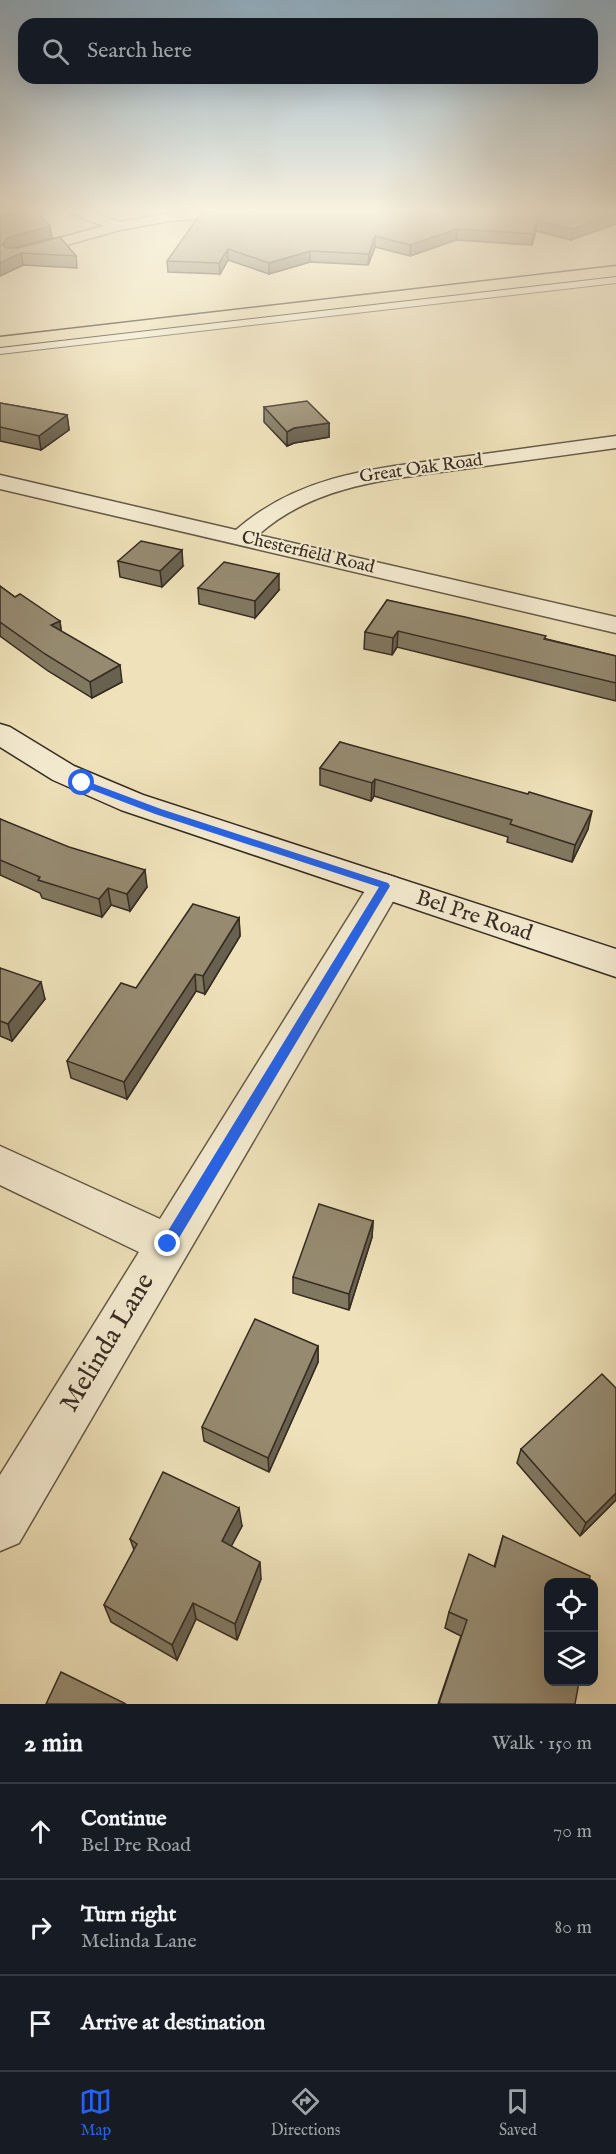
<!DOCTYPE html>
<meta charset="utf-8">
<style>
:root{--surface:#171b24;--page:#20242c;--text:#f1f3f6;--muted:#9ea1a6;--line:#363941;--accent:#2563eb}
body{margin:0;font-family:"IM FELL English",serif;background:var(--page);color:var(--text)}
.controls{position:absolute;right:18px;bottom:18px;display:grid;overflow:hidden;border-radius:12px;box-shadow:0 6px 24px #0002}
.controls button{width:54px;height:54px;display:grid;place-items:center;padding:0;border:0;border-bottom:2px solid var(--line);background:var(--surface);color:var(--text);font:30px sans-serif}
.stop{position:absolute;width:18px;height:18px;margin:-14px;border:4px solid #2563eb;border-radius:50%;background:#fff}
.stop.end{background:#2563eb;border-color:#fff;box-shadow:0 2px 6px #0008}
.list{margin:0;padding:0;list-style:none}
h2{display:flex;justify-content:space-between;align-items:center;height:78px;margin:0;padding:0 24px;font-size:26px}
h2 small{font-size:20px;font-weight:400;color:var(--muted)}
.list li{display:grid;grid-template-columns:39px 1fr auto;gap:18px;align-items:center;box-sizing:border-box;height:96px;padding:0 24px;border-top:2px solid var(--line)}
.list b{display:block;font-size:22px;white-space:nowrap}
.list p{margin:0;font-size:20px;white-space:nowrap;color:var(--muted)}
.list em{font-size:20px;font-style:normal;color:var(--muted)}
.icon{flex:none;width:33px;height:33px;fill:none;stroke:currentColor;stroke-width:2;stroke-linecap:round;stroke-linejoin:round}
.map{position:relative;flex:none;width:616px;height:1704px;overflow:hidden}
.search{position:absolute;background:var(--surface);box-shadow:0 6px 24px #0002;left:18px;right:18px;top:18px;height:66px;display:flex;align-items:center;gap:15px;box-sizing:border-box;padding:0 21px;border-radius:18px;color:var(--muted);font-size:22px}
.sheet{height:366px;background:var(--surface)}
nav{display:flex;justify-content:space-around;align-items:center;box-sizing:border-box;height:84px;border-top:2px solid var(--line);background:var(--surface);font-size:16px;color:var(--muted)}
nav a{display:grid;justify-items:center;gap:3px}
nav .on{color:var(--accent)}
.map>svg:first-child{display:block}
</style>
<div class="map">
<svg width="616" height="1704" viewBox="0 0 616 1704">
<rect width="100%" height="100%" fill="#efe2ba"/>
<filter id="stains"><feTurbulence type="fractalNoise" baseFrequency=".00333" numOctaves="4"/><feColorMatrix values="0 0 0 0 .2 0 0 0 0 .09 0 0 0 0 .02 0 0 0 .5 -.17"/></filter>
<radialGradient id="worn" r=".72"><stop offset=".6" stop-color="#630" stop-opacity="0"/><stop offset="1" stop-color="#630" stop-opacity=".3"/></radialGradient>
<g fill="none" stroke-linecap="round" stroke-linejoin="round">
<defs>
<path id="service" d="M616,277V283L0,354V348Z"/>
<g id="minor">
<path d="M67,210H86L120,222L170,213L211,210H266L259,214L170,221L120,230L20,258L15,256L12,253L15,250L104,226L69,213Z"/>
<path d="M616,436V448C565,455 514,462 463,469C391,479 315,484 258,535L616,617V633L0,489V475L236,530C301,473 380,468 462,457C513,450 565,443 616,436Z"/>
<path d="M385,874L397,878L402,886L19,1543L0,1551V1475L139,1252L0,1185V1146L160,1219L373,878Z"/>
</g>
<path id="secondary" d="M0,724L10,727L74,766L143,795L616,949V977L121,810L53,780L0,747Z"/>
<path id="primary" d="M616,266V276L0,347V337Z"/>
</defs>
<use href="#service" stroke="#645a48" stroke-width="2"/>
<use href="#minor" stroke="#645a48" stroke-width="3"/>
<use href="#secondary" stroke="#352c22" stroke-width="3"/>
<use href="#primary" stroke="#352c22" stroke-width="3"/>
<use href="#service" fill="#f5ecd2" fill-rule="evenodd"/>
<use href="#minor" fill="#f5ecd2" fill-rule="evenodd"/>
<use href="#secondary" fill="#f5ecd2" fill-rule="evenodd"/>
<use href="#primary" fill="#efe2ba" fill-rule="evenodd"/>
</g>
<g fill="#817861" stroke="#352c22" stroke-width="1.5">
<path d="M36,210L50,226L52,238L14,248H18L60,237L76,256L77,268L23,265L0,276V216Z"/>
<path d="M217,210H616L571,240L536,231L532,245L456,240L410,256L375,247L368,265L310,262L269,274L228,260L220,274L168,272L167,261Z"/>
<path d="M0,403L67,415L69,430L41,450L0,441Z"/>
<path d="M264,407L329,423V437L294,443L287,446L264,422Z"/>
<path d="M118,561L183,566L162,587L120,577Z"/>
<path d="M0,586L15,597L60,621L61,631L122,682L92,698L48,671L0,636Z"/>
<path d="M198,588L279,590L255,618L199,604Z"/>
<path d="M387,600L616,656V701L397,647L392,655L364,649L365,632Z"/>
<path d="M340,742L588,829L572,862L507,842L508,837L374,796L371,801L320,785V768Z"/>
<path d="M0,819L147,887L130,911L111,905L102,917L42,898L40,893L0,875Z"/>
<path d="M239,918L240,936L205,994L196,991L127,1099L71,1078L67,1061L136,988Z"/>
<path d="M0,968L45,999L12,1041L0,1036Z"/>
<path d="M373,1221L372,1237L349,1310L293,1293V1277Z"/>
<path d="M318,1346V1362L269,1472L204,1441L202,1427Z"/>
<path d="M521,1449L616,1500L580,1536L517,1463Z"/>
<path d="M242,1526L231,1546L261,1579L237,1640L196,1619L177,1660L111,1622L104,1605L134,1550L130,1539Z"/>
<path d="M503,1536L549,1582L575,1704H438L461,1636L445,1628L449,1612L494,1567Z"/>
</g>
<g fill="#69614f" stroke="#352c22" stroke-width="1.5">
<path d="M616,214V224L571,240L573,229Z"/>
<path d="M537,221L536,231L532,245L533,234Z"/>
<path d="M50,226L52,238L8,250L2,245L7,238Z"/>
<path d="M457,229L456,240L410,256V245Z"/>
<path d="M375,236V247L368,265L369,254Z"/>
<path d="M228,249V260L220,274L219,263Z"/>
<path d="M310,251V262L269,274V263Z"/>
<path d="M21,253L23,265L0,276V263Z"/>
<path d="M67,415L69,430L41,450L39,436Z"/>
<path d="M329,423V437L294,443L287,446V432L294,428Z"/>
<path d="M182,550L183,566L162,587L160,571Z"/>
<path d="M279,574V590L255,618V601Z"/>
<path d="M60,621L62,638L51,625Z"/>
<path d="M398,631L397,647L392,655L393,638Z"/>
<path d="M120,665L122,682L92,698L90,682Z"/>
<path d="M375,779L374,796L371,801L372,783Z"/>
<path d="M592,811L588,829L572,862L575,845Z"/>
<path d="M145,870L147,887L130,911L127,894Z"/>
<path d="M108,888L111,905L102,917L99,899Z"/>
<path d="M239,918L240,936L205,994L203,976Z"/>
<path d="M195,974L196,991L127,1099L124,1082Z"/>
<path d="M41,982L45,999L12,1041L8,1024Z"/>
<path d="M373,1221L372,1237L349,1310V1294Z"/>
<path d="M318,1346V1362L269,1472L268,1458Z"/>
<path d="M616,1493V1500L580,1536L586,1523Z"/>
<path d="M239,1508L242,1526L225,1558L222,1541Z"/>
<path d="M260,1562L261,1579L237,1640L235,1624Z"/>
<path d="M193,1603L196,1619L177,1660L172,1645Z"/>
</g>
<g fill="#968b71" stroke="#352c22" stroke-width="1.5">
<path d="M36,210L50,226L7,238L2,245L7,248H18L60,237L76,256L21,253L0,263V216Z"/>
<path d="M217,210H616V214L573,229L537,221L533,234L457,229L410,245L375,236L369,254L310,251L269,263L228,249L219,263L167,261L201,213Z"/>
<path d="M307,401L329,423L294,428L287,432L264,407Z"/>
<path d="M0,403L67,415L39,436L0,427Z"/>
<path d="M141,541L182,550L160,571L118,561Z"/>
<path d="M224,562L279,574L255,601L198,588Z"/>
<path d="M0,586L15,597L20,594L60,621L51,625L120,665L90,682L45,654L0,622Z"/>
<path d="M387,600L465,617L546,636L544,639L616,656V683L398,631L393,638L365,632Z"/>
<path d="M340,742L528,794L529,792L592,811L575,845L510,824L512,820L375,779L372,783L320,768Z"/>
<path d="M0,819L69,847L145,870L127,894L108,888L99,899L38,880L40,877L0,860Z"/>
<path d="M193,904L239,918L203,976L195,974L124,1082L67,1061L121,983L136,988Z"/>
<path d="M0,968L41,982L8,1024L0,1021Z"/>
<path d="M319,1204L373,1221L349,1294L293,1277Z"/>
<path d="M255,1319L318,1346L268,1458L202,1427Z"/>
<path d="M602,1374L616,1388V1493L586,1523L521,1449Z"/>
<path d="M163,1472L239,1508L222,1541L260,1562L235,1624L193,1603L172,1645L104,1605L137,1544L130,1539Z"/>
<path d="M503,1536L590,1576L589,1582H549V1682H579L575,1704H442L439,1703L467,1620L449,1612L469,1554L495,1567Z"/>
<path d="M61,1672L126,1704H46Z"/>
</g>
<linearGradient id="sky" x2="0" y2="1"><stop stop-color="#91aec1"/><stop offset="0.47" stop-color="#f8f2e0"/><stop offset="1" stop-color="#f8f2e0" stop-opacity="0"/></linearGradient>
<rect width="616" height="448" fill="url(#sky)"/>
<path fill="#2563eb" d="M79,781H86L161,809L388,883L390,886L173,1248L168,1250L163,1248L161,1244L163,1239L379,887L155,814L79,785Z"/>
<g text-anchor="middle" dominant-baseline="central" stroke-width="4.5" stroke-linejoin="round" paint-order="stroke">
<g font-size="18" fill="#352c22" stroke="#f5ecd2">
<text transform="translate(421 469) rotate(-8)">Great Oak Road</text>
<text transform="translate(308 553) rotate(13)">Chesterfield Road</text>
</g>
<g font-size="22" fill="#352c22" stroke="#f5ecd2">
<text transform="translate(474 916) rotate(18)">Bel Pre Road</text>
</g>
<g font-size="27" fill="#352c22" stroke="#f5ecd2">
<text transform="translate(108 1343) rotate(-59)">Melinda Lane</text>
</g>
</g>
<rect width="100%" height="100%" filter="url(#stains)"/>
<rect width="100%" height="100%" fill="url(#worn)"/>
</svg>
<div class="controls">
<button><svg class="icon" aria-label="locate" viewBox="0 0 24 24"><circle cx="12" cy="12" r="6"/><path d="M12 2v4M12 18v4M2 12h4M18 12h4"/></svg></button>
<button><svg class="icon" aria-label="layers" viewBox="0 0 24 24"><path d="M12 4l9 5-9 5-9-5zM3 14l9 5 9-5"/></svg></button>
</div>
<div class="stop" style="left:82px;top:783px"></div>
<div class="stop end" style="left:168px;top:1244px"></div>
<div class="search"><svg class="icon" aria-label="search" viewBox="0 0 24 24"><circle cx="10" cy="10" r="6"/><path d="M15 15l6 6"/></svg>Search here</div>
</div>
<section class="sheet">
<h2>2 min<small>Walk · 150 m</small></h2>
<ul class="list">
<li><svg class="icon" aria-label="ahead" viewBox="0 0 24 24"><path d="M12 20V5M6 11l6-6 6 6"/></svg><div><b>Continue</b><p>Bel Pre Road</p></div><em>70 m</em></li>
<li><svg class="icon" aria-label="right" viewBox="0 0 24 24"><path d="M7 20v-9h11M14 6l5 5-5 5"/></svg><div><b>Turn right</b><p>Melinda Lane</p></div><em>80 m</em></li>
<li><svg class="icon" aria-label="arrive" viewBox="0 0 24 24"><path d="M6 21V4h12l-3 4 3 4H6"/></svg><div><b>Arrive at destination</b></div></li>
</ul>
</section>
<nav>
<a class="on"><svg class="icon" aria-label="map" viewBox="0 0 24 24"><path d="M3 6l6-2 6 2 6-2v14l-6 2-6-2-6 2zM9 4v14M15 6v14"/></svg>Map</a>
<a><svg class="icon" aria-label="directions" viewBox="0 0 24 24"><path d="M12 3l9 9-9 9-9-9zM9 14v-3h6M13 9l2 2-2 2"/></svg>Directions</a>
<a><svg class="icon" aria-label="saved" viewBox="0 0 24 24"><path d="M7 4h10v16l-5-4-5 4z"/></svg>Saved</a>
</nav>
